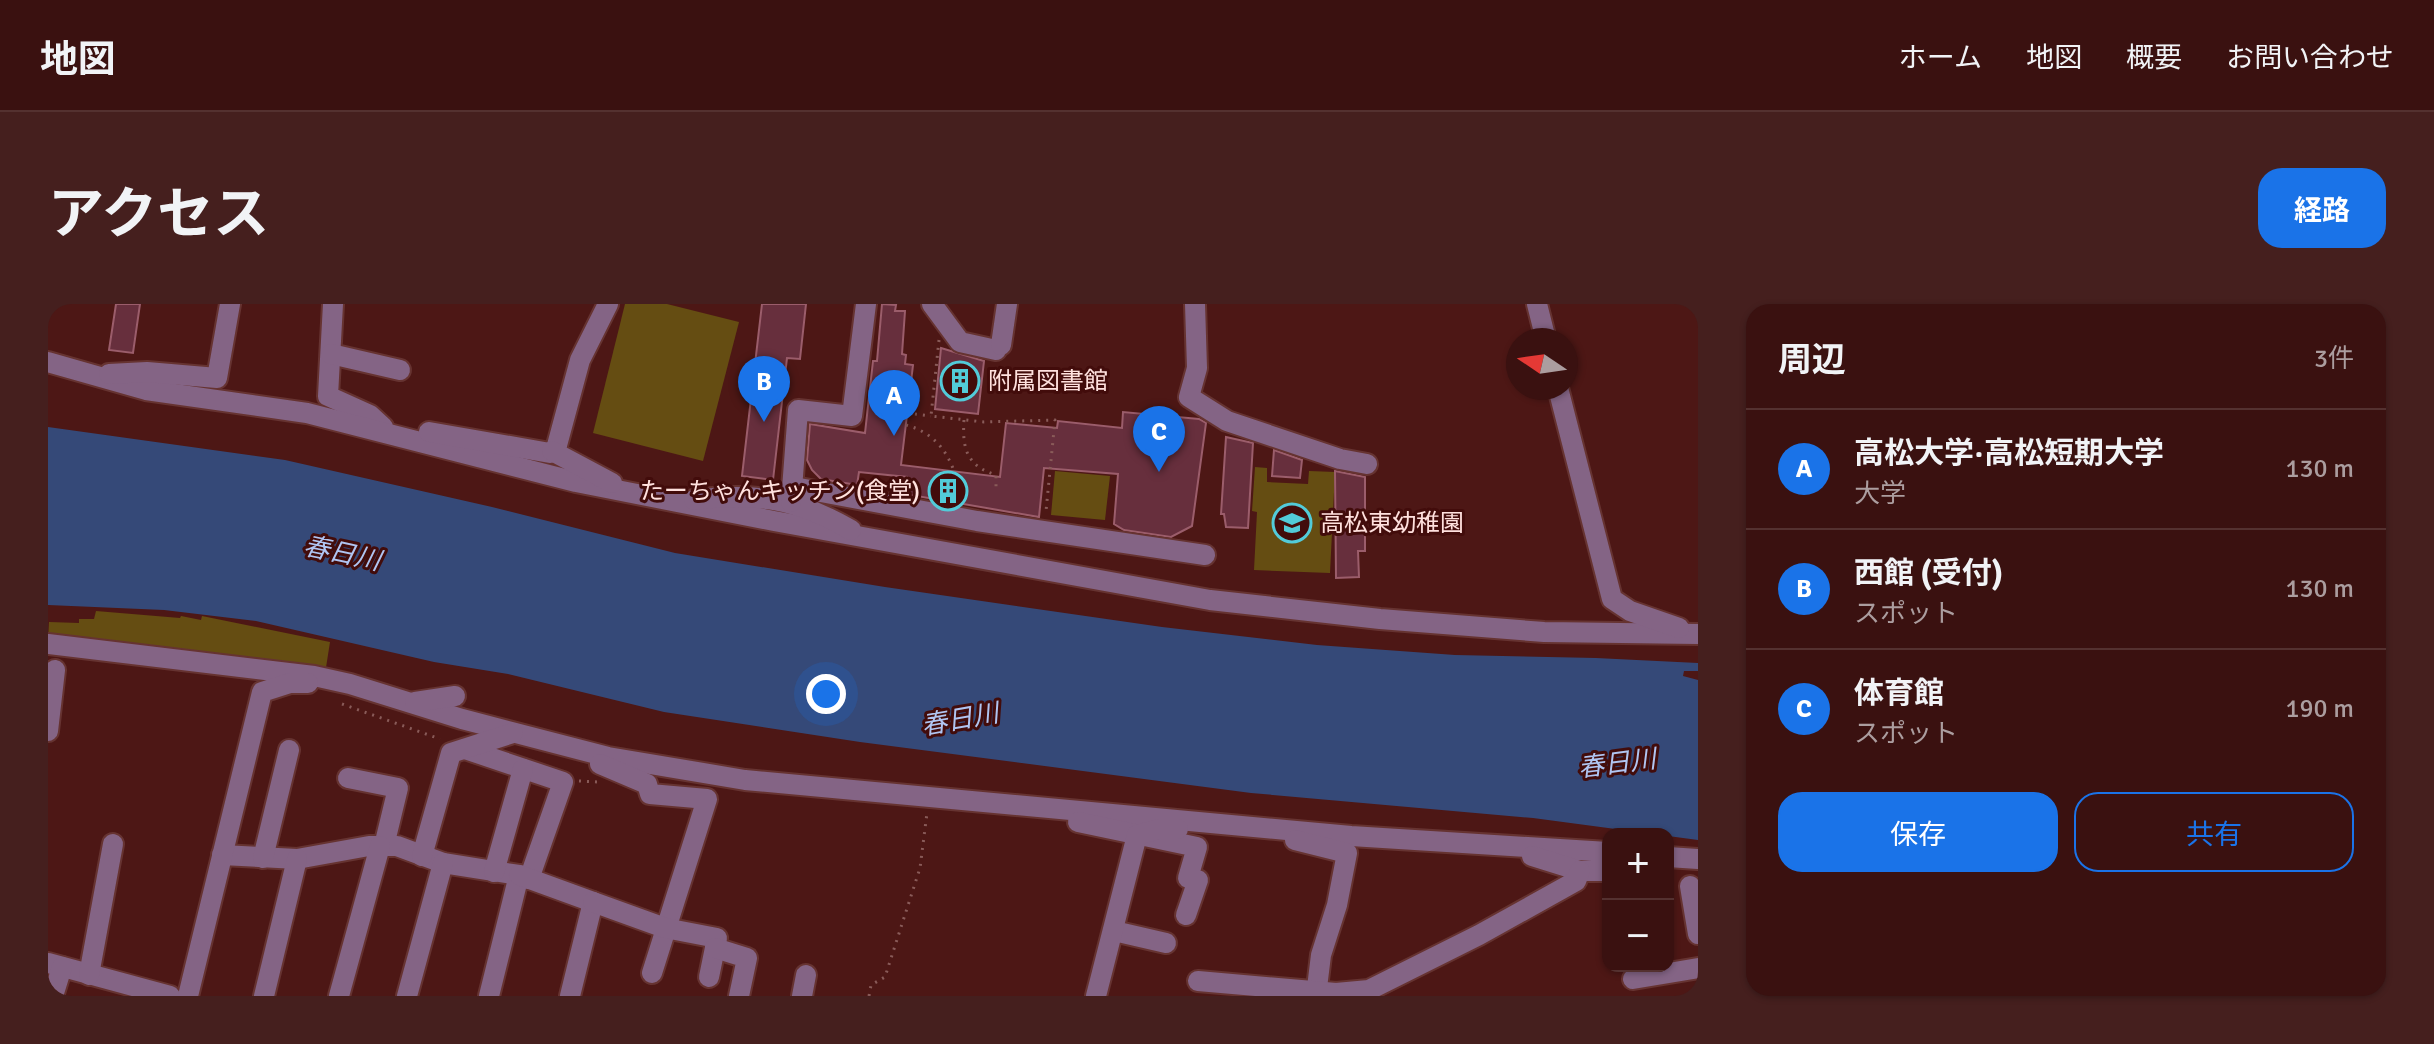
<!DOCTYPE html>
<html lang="ja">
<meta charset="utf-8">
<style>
:root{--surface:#3a1110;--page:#451f1e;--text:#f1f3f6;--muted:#ab9d9f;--line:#543130;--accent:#1a73e8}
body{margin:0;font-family:Signika,"Noto Sans JP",sans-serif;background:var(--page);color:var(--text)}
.controls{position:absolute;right:24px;bottom:24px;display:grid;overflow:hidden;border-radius:16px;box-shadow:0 2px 6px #0004}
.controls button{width:72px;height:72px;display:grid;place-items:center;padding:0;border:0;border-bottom:2px solid var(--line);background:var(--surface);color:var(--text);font:40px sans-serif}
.compass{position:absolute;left:1458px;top:24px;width:72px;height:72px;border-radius:50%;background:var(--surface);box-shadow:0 2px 6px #0004;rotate:283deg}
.you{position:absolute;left:778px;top:390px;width:28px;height:28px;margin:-20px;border:6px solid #fff;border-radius:50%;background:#1a73e8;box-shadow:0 0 0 12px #1a73e833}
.badge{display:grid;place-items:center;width:52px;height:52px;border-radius:50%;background:var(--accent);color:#fff;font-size:26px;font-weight:700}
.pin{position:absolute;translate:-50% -66px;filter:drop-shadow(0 2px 4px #0008)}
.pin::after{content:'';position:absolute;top:42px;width:28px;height:24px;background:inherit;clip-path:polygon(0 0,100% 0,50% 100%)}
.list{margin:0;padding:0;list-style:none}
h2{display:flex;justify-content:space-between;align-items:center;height:104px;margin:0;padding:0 32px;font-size:34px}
h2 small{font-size:26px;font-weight:400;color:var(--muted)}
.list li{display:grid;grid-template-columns:52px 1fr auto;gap:24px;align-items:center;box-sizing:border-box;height:120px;padding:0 32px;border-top:2px solid var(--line)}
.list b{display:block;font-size:30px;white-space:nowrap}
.list p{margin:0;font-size:26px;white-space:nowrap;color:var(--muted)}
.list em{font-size:26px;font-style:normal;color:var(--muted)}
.actions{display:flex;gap:16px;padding:24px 32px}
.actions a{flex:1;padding:18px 0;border:2px solid var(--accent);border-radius:24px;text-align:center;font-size:28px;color:var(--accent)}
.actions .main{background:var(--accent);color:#fff}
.map{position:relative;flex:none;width:1650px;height:692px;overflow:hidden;border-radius:24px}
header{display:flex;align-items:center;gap:48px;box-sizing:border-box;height:112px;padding:0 40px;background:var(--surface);border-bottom:2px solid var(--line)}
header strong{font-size:38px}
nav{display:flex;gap:44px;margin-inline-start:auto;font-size:28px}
.intro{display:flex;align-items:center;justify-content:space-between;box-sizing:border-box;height:192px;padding:0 48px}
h1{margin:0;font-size:56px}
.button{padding:20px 36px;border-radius:24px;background:var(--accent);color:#fff;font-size:28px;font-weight:700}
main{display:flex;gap:48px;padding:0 48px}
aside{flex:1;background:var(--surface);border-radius:24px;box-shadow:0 2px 6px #0004}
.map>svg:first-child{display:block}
</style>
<header>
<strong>地図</strong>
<nav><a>ホーム</a><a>地図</a><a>概要</a><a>お問い合わせ</a></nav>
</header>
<div class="intro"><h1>アクセス</h1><a class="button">経路</a></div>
<main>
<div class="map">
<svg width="1650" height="692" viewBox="0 0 1650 692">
<rect width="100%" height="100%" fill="#4d1715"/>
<g fill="#654d12">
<path d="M577,0H619L691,18L655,157L545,129Z"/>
<path d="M1207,163L1219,164V178L1260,180L1261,167L1287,168L1282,269L1206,266L1209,208L1204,207Z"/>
<path d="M1007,167L1062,172L1057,216L1003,211Z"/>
<path d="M48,307L132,314L133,312L153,316L154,312L282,338L277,370L0,337L1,318L31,319V315H46Z"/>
</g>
<path fill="#354978" d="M0,123L237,156L444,203L627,249L837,283L1114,323L1269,341L1407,351L1548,354L1650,359V367H1636L1635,372L1650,376V536L1485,514L1203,489L812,438L616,408L460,370L386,358L208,317L116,306L0,301Z"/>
<g fill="#672f3d" stroke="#9b5d6b" stroke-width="2">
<path d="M68,0H92L85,49L61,46Z"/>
<path d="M714,0H758L752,55L739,54L725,176L694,172Z"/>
<path d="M834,0L848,1L847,7H857L854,50L858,51L857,60L865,61L853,161L952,173L958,119L1009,124L1010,117L1074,124L1075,108L1151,115L1158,119L1144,222L1123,233L1076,226L1066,220L1070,170L996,164L991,213L857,190L859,173L811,168L809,181L773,175L764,166L759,156L762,120L817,129L825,57H829Z"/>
<path d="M893,44L936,57L930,110L887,105Z"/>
<path d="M1178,133L1205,139L1200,224L1178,223L1176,210H1173Z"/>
<path d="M1226,146L1254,156L1252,174L1224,172Z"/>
<path d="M1287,167L1317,173V247H1310L1311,273L1288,274Z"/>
</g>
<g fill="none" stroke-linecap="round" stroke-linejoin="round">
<defs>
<g id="minor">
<path d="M285,0L280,92L322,111L335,123"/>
<path d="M884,0L912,38L948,46"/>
<path d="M1147,0L1149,64L1141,93L1179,117L1292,155L1319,160"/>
<path d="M1489,0L1498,36"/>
<path d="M953,41L959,0"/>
<path d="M283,50L352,66"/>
<path d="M0,58L98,86L259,109L528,178L726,217L1162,296L1332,315L1496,328L1650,330"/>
<path d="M61,70L99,68L169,74L182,0"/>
<path d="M1510,84L1564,295L1582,307L1631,324"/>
<path d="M381,128L502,149L508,145L532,56L560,0"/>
<path d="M504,147L564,179"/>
<path d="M746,183L929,217L1157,251"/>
<path d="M646,196C708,188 750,195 803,226"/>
<path d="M743,198L750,106L804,112L818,0"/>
<path d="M0,340L266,372L302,380L414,415L560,453L697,476L1303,532L1560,548"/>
<path d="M367,398L407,392"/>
<path d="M0,427L7,366"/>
<path d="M417,445L515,478L481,575"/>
<path d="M552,460L599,480L602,490L659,495L604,669"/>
<path d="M300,474L350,484L336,542"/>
<path d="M1030,518L1149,543L1140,574L1150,576L1138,611"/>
<path d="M1247,536L1299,549L1289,601L1273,651L1268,692"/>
<path d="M174,551L249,555L321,542H349L395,559L471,571L441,692"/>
<path d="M374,552L403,449L465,429"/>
<path d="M1484,552L1532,567H1560"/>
<path d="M1620,553L1650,555"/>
<path d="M215,554L241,446"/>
<path d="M446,568L475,465"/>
<path d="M471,571L545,598L522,692"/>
<path d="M1642,582L1650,630"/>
<path d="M545,598L617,624L669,634L661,673"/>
<path d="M1066,627L1118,639"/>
<path d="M667,644L699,654L691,692"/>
<path d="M0,659L122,692"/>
<path d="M41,671L65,540"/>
<path d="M1585,675L1650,664"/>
<path d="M1150,677L1288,689L1321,686L1431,631L1528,577L1532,567"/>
<path d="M5,692L14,663"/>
<path d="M140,692L214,388L242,379H260"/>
<path d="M216,692L249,555"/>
<path d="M291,692L332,542"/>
<path d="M359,692L395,559"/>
<path d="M754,692L758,671"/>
<path d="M1048,692L1089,531L1111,525H1130"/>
</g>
</defs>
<use href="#minor" stroke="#663331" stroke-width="24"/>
<g stroke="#895b59" stroke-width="3" stroke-dasharray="2 6" stroke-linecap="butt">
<path d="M891,36L883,112L936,118L1007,116L998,207"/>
<path d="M859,109L883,112"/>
<path d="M916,116C914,145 919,162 948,171V184"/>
<path d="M858,121C883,128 897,143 906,167"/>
<path d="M294,400L392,435"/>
<path d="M531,477L551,478"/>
<path d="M821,692L823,681L837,673L872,564L879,509"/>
</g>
<use href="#minor" stroke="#846485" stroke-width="20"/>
</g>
<defs>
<symbol id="building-ring" viewBox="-11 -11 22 22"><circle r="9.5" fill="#420c0b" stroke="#52cbd9" stroke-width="1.5"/><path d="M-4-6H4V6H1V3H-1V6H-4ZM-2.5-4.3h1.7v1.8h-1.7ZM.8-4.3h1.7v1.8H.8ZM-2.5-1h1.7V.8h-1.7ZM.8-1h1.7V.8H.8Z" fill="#52cbd9"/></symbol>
<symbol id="school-ring" viewBox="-11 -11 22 22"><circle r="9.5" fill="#420c0b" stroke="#52cbd9" stroke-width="1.5"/><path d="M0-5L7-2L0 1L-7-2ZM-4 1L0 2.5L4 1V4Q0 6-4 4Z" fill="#52cbd9"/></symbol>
</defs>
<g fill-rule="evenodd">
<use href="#building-ring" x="890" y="55" width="44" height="44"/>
<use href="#building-ring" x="878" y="165" width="44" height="44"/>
<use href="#school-ring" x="1222" y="197" width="44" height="44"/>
</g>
<g text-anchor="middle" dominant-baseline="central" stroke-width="6" stroke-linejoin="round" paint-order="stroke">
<g font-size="24" fill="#ffe1de" stroke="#420c0b" text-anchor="start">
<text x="940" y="77">附属図書館</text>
<text x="872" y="187" text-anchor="end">たーちゃんキッチン(食堂)</text>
<text x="1272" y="219">高松東幼稚園</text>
</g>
<g font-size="26" font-style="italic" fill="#b0c5f2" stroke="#420c0b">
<text transform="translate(294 250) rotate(12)">春日川</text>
<text transform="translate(912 416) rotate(-10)">春日川</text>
<text transform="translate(1569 460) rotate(-7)">春日川</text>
</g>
</g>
</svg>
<div class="controls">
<button>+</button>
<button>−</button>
</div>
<svg class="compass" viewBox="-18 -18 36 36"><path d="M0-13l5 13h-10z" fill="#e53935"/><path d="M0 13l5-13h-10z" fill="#ab9d9f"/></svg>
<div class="you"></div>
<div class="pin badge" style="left:846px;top:132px">A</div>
<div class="pin badge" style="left:716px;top:118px">B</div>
<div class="pin badge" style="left:1111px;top:168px">C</div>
</div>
<aside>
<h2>周辺<small>3件</small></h2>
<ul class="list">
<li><span class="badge">A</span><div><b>高松大学·高松短期大学</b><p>大学</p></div><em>130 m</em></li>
<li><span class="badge">B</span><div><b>西館 (受付)</b><p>スポット</p></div><em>130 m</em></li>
<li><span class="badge">C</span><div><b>体育館</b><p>スポット</p></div><em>190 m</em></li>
</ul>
<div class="actions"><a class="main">保存</a><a>共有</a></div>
</aside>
</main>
